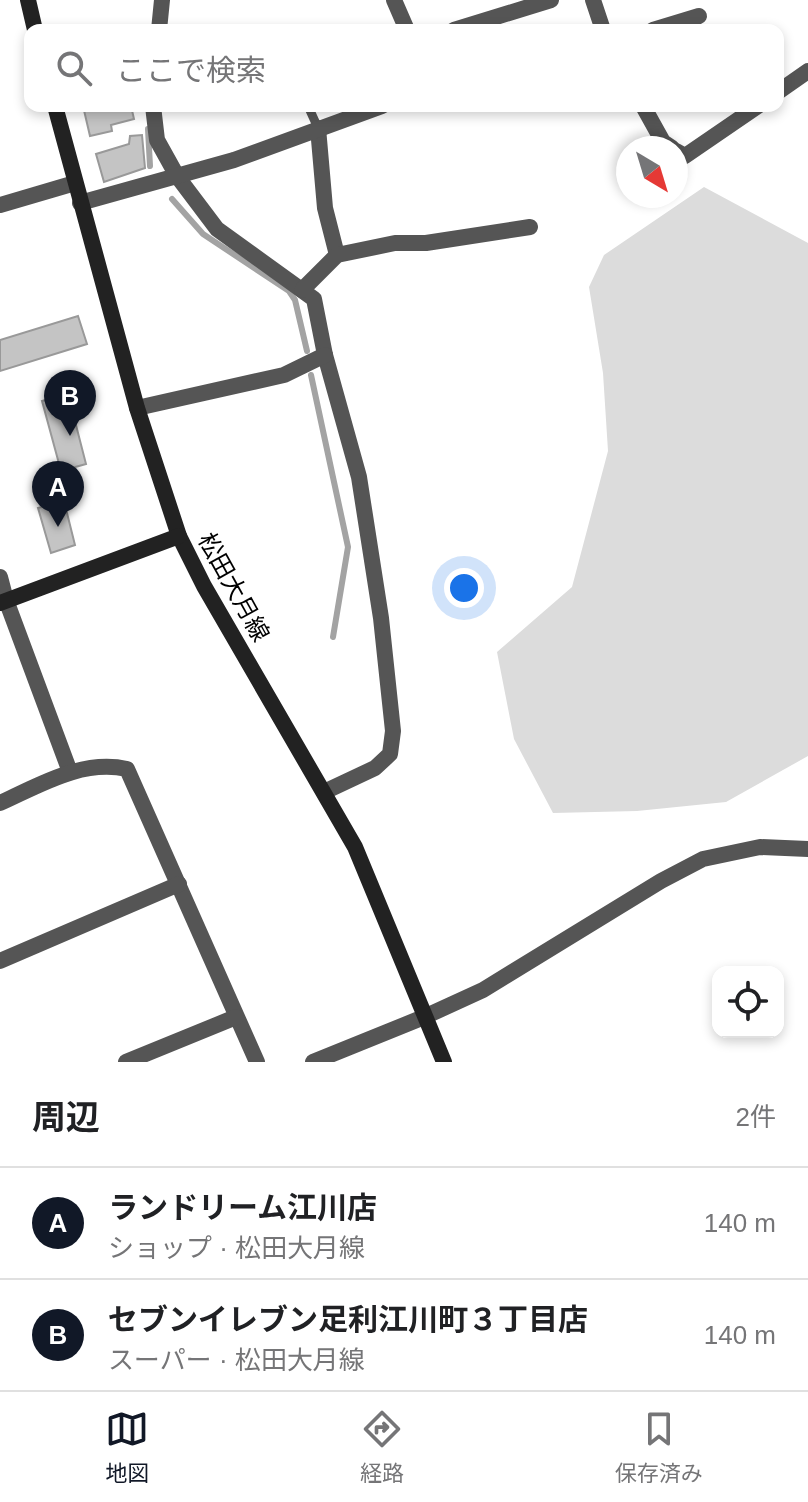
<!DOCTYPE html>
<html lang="ja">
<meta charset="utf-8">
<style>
:root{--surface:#fff;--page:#f6f6f6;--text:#202124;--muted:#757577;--line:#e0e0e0;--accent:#111827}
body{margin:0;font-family:Helvetica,"Noto Sans JP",sans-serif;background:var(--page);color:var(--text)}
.controls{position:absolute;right:24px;bottom:24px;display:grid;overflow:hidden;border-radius:16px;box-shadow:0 4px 12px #0003}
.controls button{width:72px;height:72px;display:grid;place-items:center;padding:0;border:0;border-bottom:2px solid var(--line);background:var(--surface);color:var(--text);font:40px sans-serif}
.compass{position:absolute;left:616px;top:136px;width:72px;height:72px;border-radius:50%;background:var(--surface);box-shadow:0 4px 12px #0003;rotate:142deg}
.you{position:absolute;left:464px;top:588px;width:28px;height:28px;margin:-20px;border:6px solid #fff;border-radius:50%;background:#1a73e8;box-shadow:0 0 0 12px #1a73e833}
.badge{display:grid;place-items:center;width:52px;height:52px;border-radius:50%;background:var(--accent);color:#fff;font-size:26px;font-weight:700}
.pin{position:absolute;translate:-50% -66px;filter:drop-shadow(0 2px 4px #0008)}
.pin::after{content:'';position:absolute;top:42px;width:28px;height:24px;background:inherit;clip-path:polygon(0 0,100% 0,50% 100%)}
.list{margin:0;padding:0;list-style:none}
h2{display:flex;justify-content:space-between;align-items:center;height:104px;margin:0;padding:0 32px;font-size:34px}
h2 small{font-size:26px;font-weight:400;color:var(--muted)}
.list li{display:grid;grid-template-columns:52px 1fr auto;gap:24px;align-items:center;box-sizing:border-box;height:112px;padding:0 32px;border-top:2px solid var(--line)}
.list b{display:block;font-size:30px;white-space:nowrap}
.list p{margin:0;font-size:26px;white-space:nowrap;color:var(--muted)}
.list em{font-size:26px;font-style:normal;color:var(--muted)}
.icon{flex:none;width:44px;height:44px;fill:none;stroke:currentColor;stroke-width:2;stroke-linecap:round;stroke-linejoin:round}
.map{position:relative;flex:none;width:808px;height:1062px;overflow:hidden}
.search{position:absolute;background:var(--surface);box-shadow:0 4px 12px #0003;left:24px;right:24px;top:24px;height:88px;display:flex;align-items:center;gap:20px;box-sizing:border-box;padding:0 28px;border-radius:16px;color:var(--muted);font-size:30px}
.sheet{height:328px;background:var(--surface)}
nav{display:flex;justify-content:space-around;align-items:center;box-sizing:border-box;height:112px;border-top:2px solid var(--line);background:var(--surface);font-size:22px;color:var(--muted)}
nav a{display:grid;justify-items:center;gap:4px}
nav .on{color:var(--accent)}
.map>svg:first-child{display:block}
</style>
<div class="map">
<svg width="808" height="1062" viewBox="0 0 808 1062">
<rect width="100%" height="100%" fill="#fff"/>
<path fill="#dcdcdc" d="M704,187L808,243V756L726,802L637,811L553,813L514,739L497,652L572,587L608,451L603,373L589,287L604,255Z"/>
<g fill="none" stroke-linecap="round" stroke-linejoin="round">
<g stroke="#a3a3a3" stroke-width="6">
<path d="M148,129L150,166"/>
<path d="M172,199L203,234L289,291L295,300L307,351"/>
<path d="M311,375L348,547L333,637"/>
</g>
</g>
<g fill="#c4c4c4" stroke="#999" stroke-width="2">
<path d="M83,106H131L134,119L111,125L112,131L90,136Z"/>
<path d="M142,135L145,168L104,182L96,154L129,144L130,136Z"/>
<path d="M78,316L87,344L0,371V340Z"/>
<path d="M68,394L86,464L61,471L42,401Z"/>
<path d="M64,501L75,545L51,553L38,508Z"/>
</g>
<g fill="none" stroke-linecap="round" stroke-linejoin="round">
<path stroke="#555" stroke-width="9" d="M308,106L318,128"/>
<g stroke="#555" stroke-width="16">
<path d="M394,0L407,30"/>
<path d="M593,0L603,30"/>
<path d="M159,30L162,0"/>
<path d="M454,30L551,0"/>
<path d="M653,30L699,16"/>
<path d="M778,92L808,71"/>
<path d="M153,106L157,140L177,176L217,229L314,299L325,355L359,477L381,618L393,731L390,754L375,768L324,792"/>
<path d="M643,106L663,142L672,148"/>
<path d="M318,128L325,208L337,255"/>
<path d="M676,151L685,156L758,106"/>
<path d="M80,203L234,160L382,106"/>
<path d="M0,205L75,183"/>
<path d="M302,290L337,255L395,243H426L530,227"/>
<path d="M137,408L284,375L325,355"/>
<path d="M0,577L6,600L70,772"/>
<path d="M0,803C40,785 82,759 127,769L257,1062"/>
<path d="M0,961L179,884"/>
<path d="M126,1062L236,1017"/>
<path d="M313,1062L424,1017L483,990L661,881L703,859L760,847L808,849"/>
</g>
<g stroke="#222" stroke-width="16">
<path d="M28,0L35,30"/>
<path d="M55,106L137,408L179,536L204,586L355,847L444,1062"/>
<path d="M0,603L179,536"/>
</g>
</g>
<g text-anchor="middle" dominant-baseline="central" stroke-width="7" stroke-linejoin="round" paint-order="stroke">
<g font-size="24" fill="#000" stroke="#fff">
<text transform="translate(234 587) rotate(61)">松田大月線</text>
</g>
</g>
</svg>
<div class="controls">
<button><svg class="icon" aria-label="locate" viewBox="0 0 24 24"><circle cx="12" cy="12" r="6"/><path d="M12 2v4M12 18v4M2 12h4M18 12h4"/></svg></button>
</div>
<svg class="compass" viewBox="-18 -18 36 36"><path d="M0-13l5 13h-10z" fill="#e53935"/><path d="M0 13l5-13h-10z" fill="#757577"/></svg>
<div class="you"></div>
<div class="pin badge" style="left:58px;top:527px">A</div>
<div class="pin badge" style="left:70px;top:436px">B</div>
<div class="search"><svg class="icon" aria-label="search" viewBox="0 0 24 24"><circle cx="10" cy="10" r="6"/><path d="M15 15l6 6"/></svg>ここで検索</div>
</div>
<section class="sheet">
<h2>周辺<small>2件</small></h2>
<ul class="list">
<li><span class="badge">A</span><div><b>ランドリーム江川店</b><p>ショップ · 松田大月線</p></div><em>140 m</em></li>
<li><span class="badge">B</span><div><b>セブンイレブン足利江川町３丁目店</b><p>スーパー · 松田大月線</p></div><em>140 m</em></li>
</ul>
</section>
<nav>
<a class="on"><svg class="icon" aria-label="map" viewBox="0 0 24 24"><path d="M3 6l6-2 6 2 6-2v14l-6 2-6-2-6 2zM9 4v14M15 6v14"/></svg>地図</a>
<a><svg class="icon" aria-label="directions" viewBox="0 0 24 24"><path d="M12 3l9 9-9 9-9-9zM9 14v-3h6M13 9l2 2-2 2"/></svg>経路</a>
<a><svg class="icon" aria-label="saved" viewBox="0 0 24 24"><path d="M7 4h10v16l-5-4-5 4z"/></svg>保存済み</a>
</nav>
